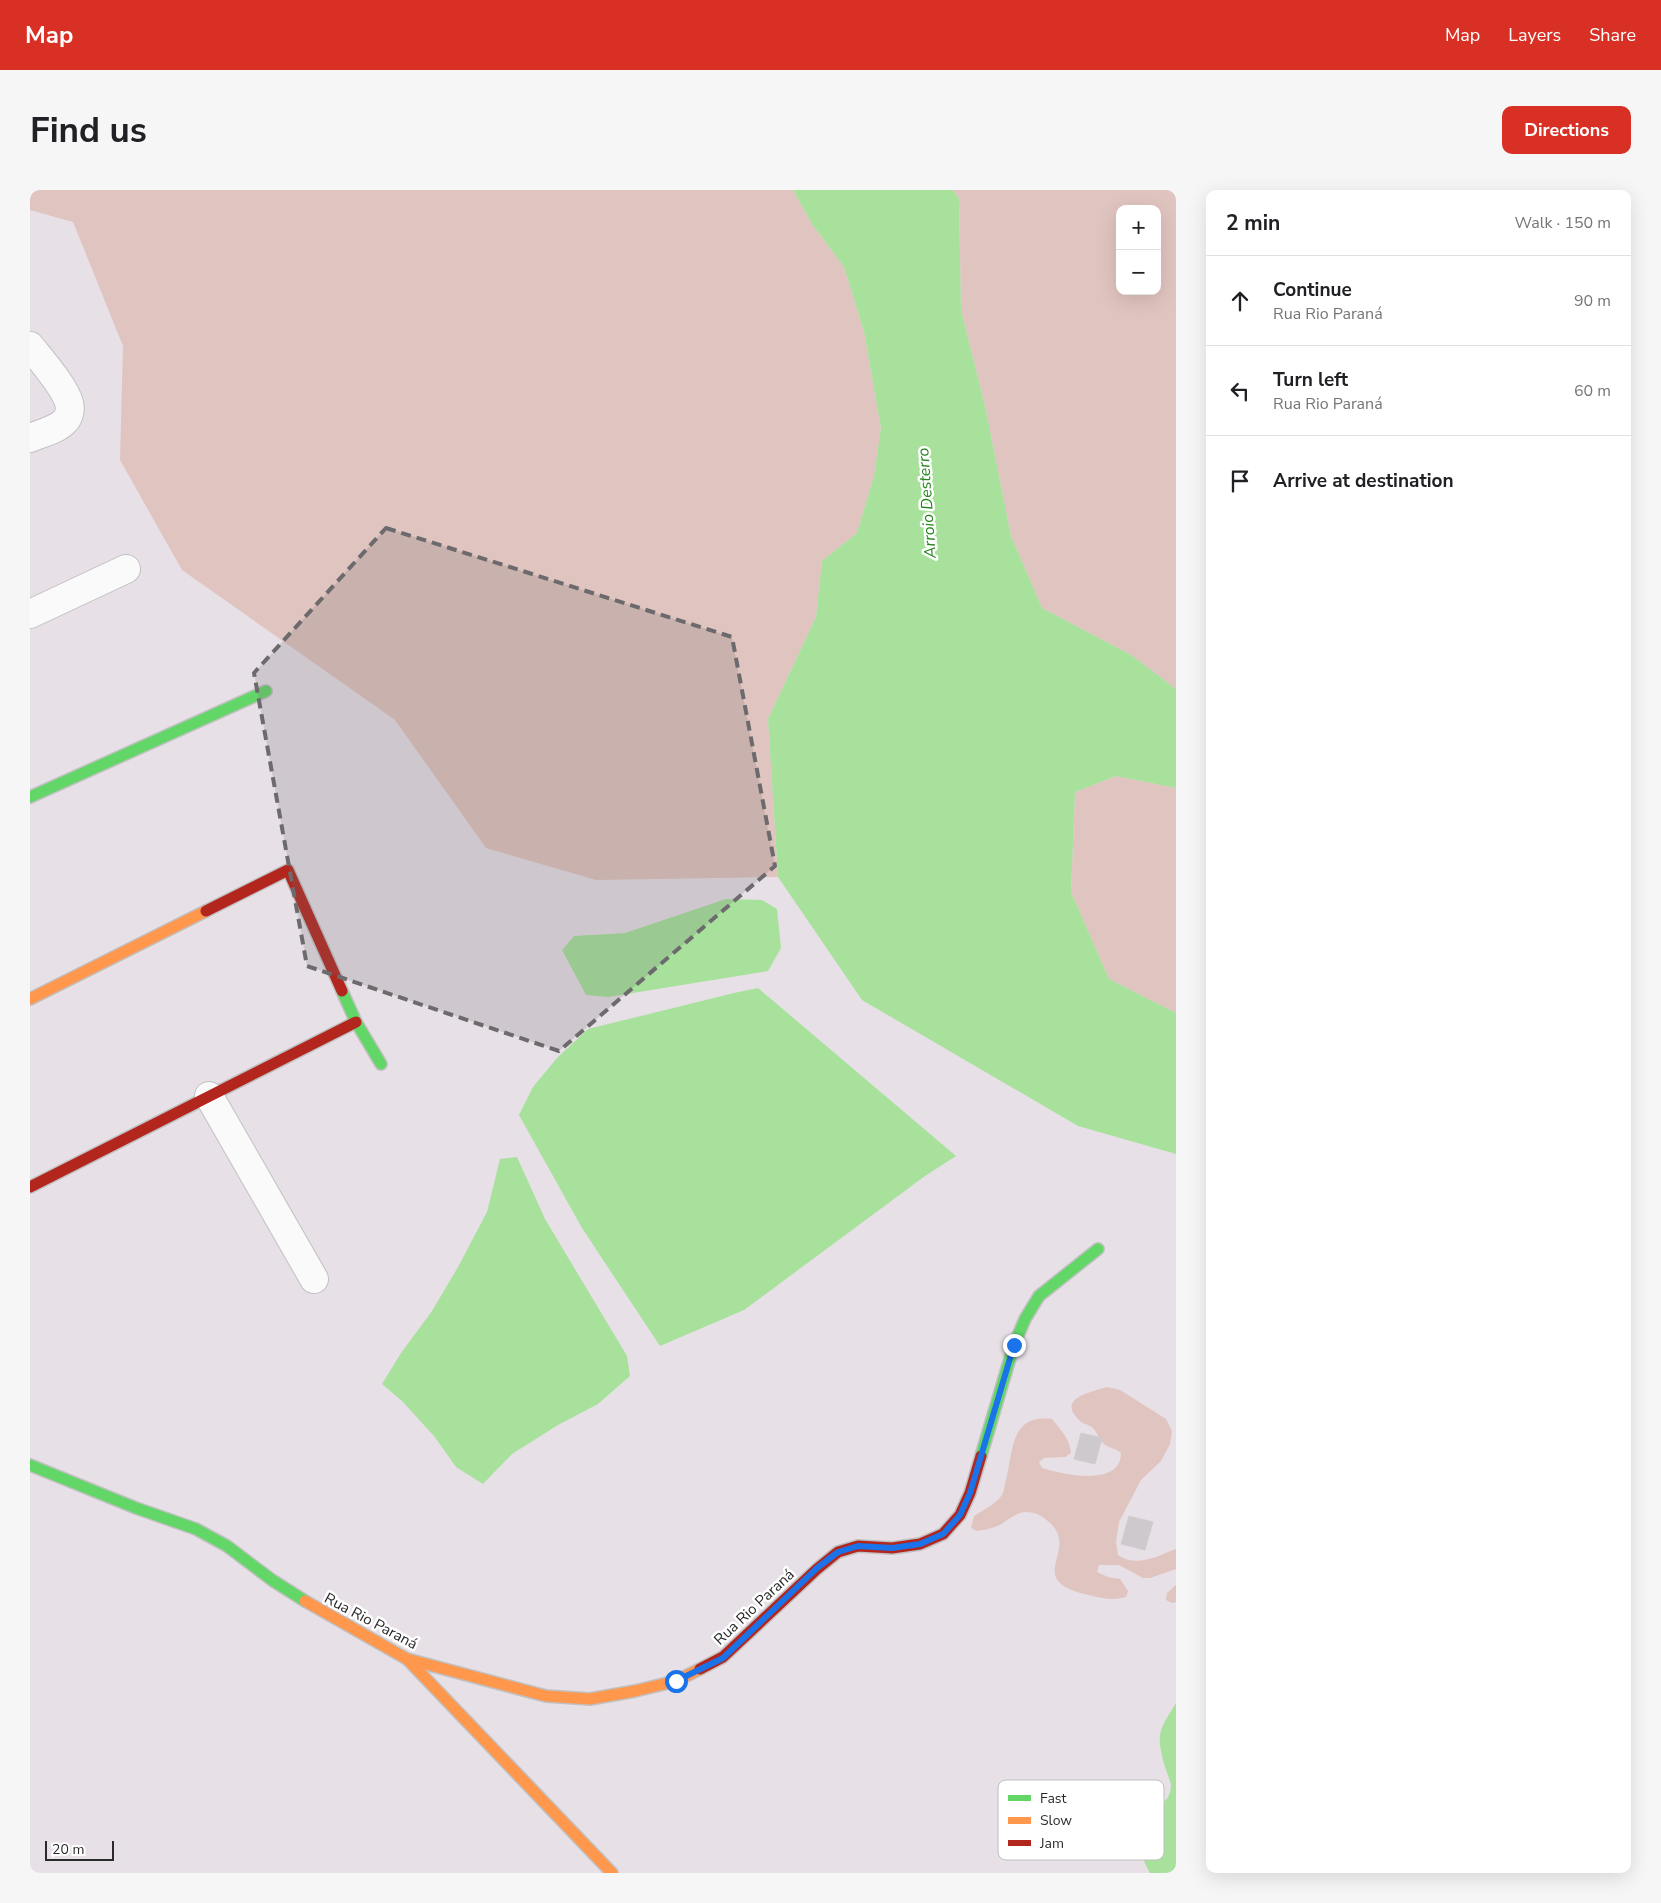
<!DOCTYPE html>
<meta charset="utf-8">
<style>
:root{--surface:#fff;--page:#f6f6f6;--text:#202124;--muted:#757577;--line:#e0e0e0;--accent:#d93025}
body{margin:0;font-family:"Nunito Sans",sans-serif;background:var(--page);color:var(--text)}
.controls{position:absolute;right:15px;top:15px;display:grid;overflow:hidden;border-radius:10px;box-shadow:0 5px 20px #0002}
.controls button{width:45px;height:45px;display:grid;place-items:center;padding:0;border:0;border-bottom:1px solid var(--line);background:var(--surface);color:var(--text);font:25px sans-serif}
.scale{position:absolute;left:15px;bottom:12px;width:69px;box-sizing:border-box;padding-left:5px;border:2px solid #2a2a2a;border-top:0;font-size:14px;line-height:18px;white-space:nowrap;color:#2a2a2a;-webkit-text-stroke:4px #fff;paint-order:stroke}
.stop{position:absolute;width:15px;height:15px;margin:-11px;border:4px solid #1a73e8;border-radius:50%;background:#fff}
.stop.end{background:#1a73e8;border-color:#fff;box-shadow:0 1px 5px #0008}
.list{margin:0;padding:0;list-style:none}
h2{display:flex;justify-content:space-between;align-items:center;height:65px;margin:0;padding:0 20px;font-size:21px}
h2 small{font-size:16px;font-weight:400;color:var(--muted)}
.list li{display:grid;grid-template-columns:32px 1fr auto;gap:15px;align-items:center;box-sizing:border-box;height:90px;padding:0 20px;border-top:1px solid var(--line)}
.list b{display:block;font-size:19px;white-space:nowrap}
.list p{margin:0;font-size:16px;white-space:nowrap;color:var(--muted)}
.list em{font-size:16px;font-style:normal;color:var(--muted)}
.icon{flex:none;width:28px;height:28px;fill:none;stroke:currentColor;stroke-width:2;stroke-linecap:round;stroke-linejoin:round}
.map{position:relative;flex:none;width:1146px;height:1683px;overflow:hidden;border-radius:10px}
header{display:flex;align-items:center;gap:30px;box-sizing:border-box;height:70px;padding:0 25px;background:var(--accent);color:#fff}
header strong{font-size:24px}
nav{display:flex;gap:28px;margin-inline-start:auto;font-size:18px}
.intro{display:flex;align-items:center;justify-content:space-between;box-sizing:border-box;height:120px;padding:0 30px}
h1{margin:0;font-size:35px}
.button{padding:12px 22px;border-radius:10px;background:var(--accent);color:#fff;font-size:18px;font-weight:700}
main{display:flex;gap:30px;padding:0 30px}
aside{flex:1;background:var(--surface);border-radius:10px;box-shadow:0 5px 20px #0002}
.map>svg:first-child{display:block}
</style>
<header>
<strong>Map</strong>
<nav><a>Map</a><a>Layers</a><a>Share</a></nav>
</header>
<div class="intro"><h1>Find us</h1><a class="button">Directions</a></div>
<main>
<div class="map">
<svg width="1146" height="1683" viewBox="0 0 1146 1683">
<rect width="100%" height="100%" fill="#e7e0e6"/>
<g fill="#e0c4bf" fill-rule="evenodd">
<path d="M0,0H763L782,34L814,77L834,142L851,238L844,286L827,343L792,371L786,427L738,529L748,687L566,690L456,658L365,530L152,380L90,270L93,156L43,32L0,20Z"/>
<path d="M923,0H1146V499L1101,465L1012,418L981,346L955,216L931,120L929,9ZM1090,19H1127V101H1090Z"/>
<path d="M1086,586L1146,598V823L1079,789L1041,702L1045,602Z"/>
<path d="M1077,1197L1090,1200L1136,1229L1142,1241L1140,1254L1131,1271L1111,1290L1089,1332L1086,1352L1088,1365C1106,1378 1128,1366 1146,1359V1379L1120,1388H1113L1089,1375H1069L1067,1382L1078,1387L1090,1389L1098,1401L1096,1407C1080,1411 1071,1408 1055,1404C993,1389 1051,1360 1019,1332C1012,1326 1006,1322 996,1322C984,1322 976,1333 965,1337C960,1339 953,1340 947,1341L941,1338L944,1326C953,1320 966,1314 972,1305C974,1302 974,1297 975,1294C984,1263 978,1224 1022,1229C1030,1239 1040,1249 1041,1263L1035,1267L1014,1268L1009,1272L1012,1278C1031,1284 1091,1298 1091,1263C1085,1258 1079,1258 1074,1254C1069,1250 1067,1242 1063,1238C1059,1234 1052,1234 1049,1230C1026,1208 1062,1202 1077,1197Z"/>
<path d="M1146,1395V1412L1142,1413L1136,1410L1137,1403Z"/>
</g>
<g fill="#a7e19b">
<path d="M763,0H923L929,9L931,120L955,216L981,346L1012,418L1101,465L1146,499V598L1086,586L1045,602L1041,702L1079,789L1146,823V964L1048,936L832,810L748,687L738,529L786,427L792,371L827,343L844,286L851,238L834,142L814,77L782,34Z"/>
<path d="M696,709L732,710L747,719L751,758L738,781L578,807L556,805L532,760L544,746L595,743Z"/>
<path d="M728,798L926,966L895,986L714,1120L630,1156L552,1038L489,925L503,897L527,868L558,839L704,803Z"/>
<path d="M487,967L515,1029L597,1166L600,1186L568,1214L528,1235L482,1264L453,1294L426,1277L404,1246L372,1211L352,1194L371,1163L402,1121L428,1077L457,1022L470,969Z"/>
<path d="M1146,1513V1683H1120C1111,1667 1100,1642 1116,1626C1126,1616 1141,1613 1141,1595C1140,1590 1137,1583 1135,1577C1126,1544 1128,1542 1146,1513Z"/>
</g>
<g fill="#cec9cd" stroke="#d2ccd1">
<path d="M1051,1243L1072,1248L1065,1274L1044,1269Z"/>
<path d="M1099,1326L1123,1332L1115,1360L1091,1354Z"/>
</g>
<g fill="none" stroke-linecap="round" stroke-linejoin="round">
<defs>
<g id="street">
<path d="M0,156C11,170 35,197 39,213C41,219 39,227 35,231C27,240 11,243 0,248"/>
<path d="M0,424L96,379"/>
<path d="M179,906L284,1089"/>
</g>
<g id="fast">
<path d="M0,607L236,501"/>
<path d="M312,801L326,832L351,874"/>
<path d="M951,1266L984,1155L995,1129L1009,1106L1068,1059"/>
<path d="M0,1275L106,1318L166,1339L197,1356L242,1390L275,1411"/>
</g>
<g id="slow">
<path d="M0,809L176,721"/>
<path d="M275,1411L377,1469L516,1506L560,1509L605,1501L646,1491L670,1479"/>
<path d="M378,1470L582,1683"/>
</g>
<g id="jam">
<path d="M176,721L258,680L312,801"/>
<path d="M0,997L326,832"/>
<path d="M670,1479L693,1467L787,1379L808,1362L828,1356L862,1358L890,1354L913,1344L930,1325L940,1303L951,1266"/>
</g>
</defs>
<use href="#street" stroke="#c1c1c2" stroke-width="30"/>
<use href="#fast" stroke="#c1c1c2" stroke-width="14"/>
<use href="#slow" stroke="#c1c1c2" stroke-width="14"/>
<use href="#jam" stroke="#c1c1c2" stroke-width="14"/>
<use href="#street" stroke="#fbfafb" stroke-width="28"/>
<use href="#fast" stroke="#63d668" stroke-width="11"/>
<use href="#slow" stroke="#ff974d" stroke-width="11"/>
<use href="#jam" stroke="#b3261e" stroke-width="11"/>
</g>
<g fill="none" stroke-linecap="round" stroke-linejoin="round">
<path stroke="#1a73e8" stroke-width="6" d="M646,1491L693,1468L787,1378L808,1362L828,1356L862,1358L890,1354L913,1344L930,1325L940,1303L984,1155"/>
</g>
<path fill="#6c6a6c" fill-opacity="0.2" stroke="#6c6a6c" stroke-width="4" stroke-dasharray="10 6" stroke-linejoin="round" d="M356,338L702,447L745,676L529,861L277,776L224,483Z"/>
<g text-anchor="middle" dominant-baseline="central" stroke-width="5" stroke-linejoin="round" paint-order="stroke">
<g font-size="15" fill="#2a2a2a" stroke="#fff">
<text transform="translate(724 1417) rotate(-43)">Rua Rio Paraná</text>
<text transform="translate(341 1431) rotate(28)">Rua Rio Paraná</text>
</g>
<g font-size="16" font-style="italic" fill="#23861a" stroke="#fff">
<text transform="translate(897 313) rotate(-94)">Arroio Desterro</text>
</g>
</g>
<rect x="968" y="1590" width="166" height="80" rx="8" fill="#fff" stroke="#bfbfbf" stroke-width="1"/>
<rect x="978" y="1605" width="23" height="6" fill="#63d668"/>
<rect x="978" y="1627" width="23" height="7" fill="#ff974d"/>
<rect x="978" y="1650" width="23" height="6" fill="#b3261e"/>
<g font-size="14" fill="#2a2a2a">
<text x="1010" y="1613">Fast</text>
<text x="1010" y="1635">Slow</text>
<text x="1010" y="1658">Jam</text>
</g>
</svg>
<div class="controls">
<button>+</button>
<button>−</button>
</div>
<div class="scale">20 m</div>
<div class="stop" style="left:646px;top:1491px"></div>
<div class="stop end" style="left:984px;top:1155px"></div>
</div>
<aside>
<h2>2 min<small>Walk · 150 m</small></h2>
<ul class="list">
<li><svg class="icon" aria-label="ahead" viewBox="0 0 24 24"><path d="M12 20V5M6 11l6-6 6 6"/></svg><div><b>Continue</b><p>Rua Rio Paraná</p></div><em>90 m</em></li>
<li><svg class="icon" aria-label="left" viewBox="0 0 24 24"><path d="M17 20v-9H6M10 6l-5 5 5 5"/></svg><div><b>Turn left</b><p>Rua Rio Paraná</p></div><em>60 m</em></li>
<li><svg class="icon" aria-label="arrive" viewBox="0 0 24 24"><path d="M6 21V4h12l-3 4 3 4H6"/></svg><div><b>Arrive at destination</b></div></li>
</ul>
</aside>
</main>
